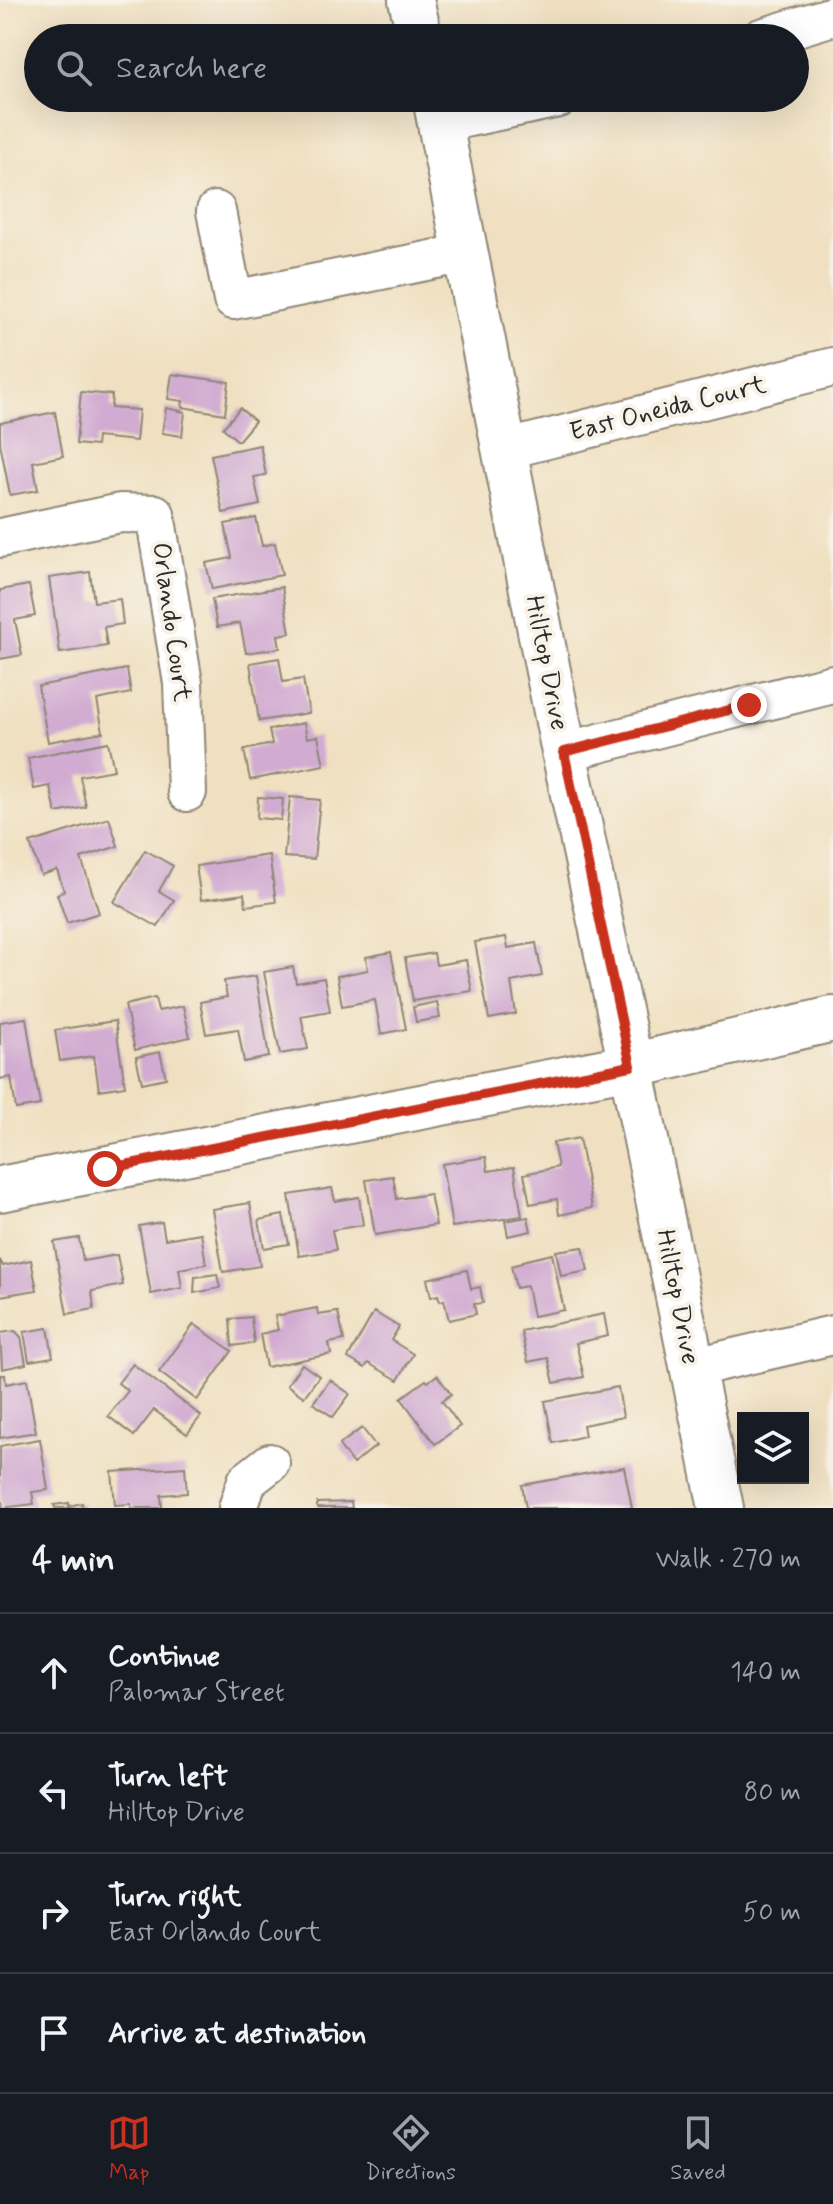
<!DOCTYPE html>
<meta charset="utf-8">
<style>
:root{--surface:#171b24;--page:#242831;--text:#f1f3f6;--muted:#9ea1a6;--line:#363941;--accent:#c8321e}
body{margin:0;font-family:Mynerve,sans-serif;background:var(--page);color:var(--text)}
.controls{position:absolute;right:24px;bottom:24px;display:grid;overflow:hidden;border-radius:0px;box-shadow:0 8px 32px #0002}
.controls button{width:72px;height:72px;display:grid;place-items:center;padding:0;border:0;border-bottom:2px solid var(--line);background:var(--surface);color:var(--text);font:40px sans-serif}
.stop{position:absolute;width:24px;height:24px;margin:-18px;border:6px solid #c8321e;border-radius:50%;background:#fff}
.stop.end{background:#c8321e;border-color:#fff;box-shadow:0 2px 8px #0008}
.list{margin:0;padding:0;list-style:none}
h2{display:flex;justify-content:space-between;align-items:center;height:104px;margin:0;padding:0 32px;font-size:34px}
h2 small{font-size:26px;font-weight:400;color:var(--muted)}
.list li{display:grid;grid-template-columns:52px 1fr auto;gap:24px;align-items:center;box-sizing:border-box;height:120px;padding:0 32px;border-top:2px solid var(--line)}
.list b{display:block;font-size:30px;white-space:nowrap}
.list p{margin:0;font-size:26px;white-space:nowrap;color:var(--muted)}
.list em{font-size:26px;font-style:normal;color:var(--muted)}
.icon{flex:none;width:44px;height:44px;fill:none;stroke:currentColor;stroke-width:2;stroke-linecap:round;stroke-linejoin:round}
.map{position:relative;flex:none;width:833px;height:1508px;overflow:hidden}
.search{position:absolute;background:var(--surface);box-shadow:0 8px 32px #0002;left:24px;right:24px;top:24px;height:88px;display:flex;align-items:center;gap:20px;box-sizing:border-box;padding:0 28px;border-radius:44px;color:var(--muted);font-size:30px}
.sheet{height:584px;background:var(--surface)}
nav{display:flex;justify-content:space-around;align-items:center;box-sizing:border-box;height:112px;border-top:2px solid var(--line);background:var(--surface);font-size:22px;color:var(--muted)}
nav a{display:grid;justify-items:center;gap:4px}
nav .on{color:var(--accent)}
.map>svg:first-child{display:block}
</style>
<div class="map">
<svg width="833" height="1508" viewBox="0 0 833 1508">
<rect width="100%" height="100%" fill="#f7f3e8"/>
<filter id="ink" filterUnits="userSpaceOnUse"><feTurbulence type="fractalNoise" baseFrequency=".0125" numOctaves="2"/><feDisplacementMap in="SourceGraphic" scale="16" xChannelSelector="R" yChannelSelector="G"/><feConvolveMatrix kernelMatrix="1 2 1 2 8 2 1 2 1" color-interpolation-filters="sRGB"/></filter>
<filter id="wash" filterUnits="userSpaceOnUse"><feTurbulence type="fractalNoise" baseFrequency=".006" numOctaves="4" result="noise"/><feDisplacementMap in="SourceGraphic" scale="32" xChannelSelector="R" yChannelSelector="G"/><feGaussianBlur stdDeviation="1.8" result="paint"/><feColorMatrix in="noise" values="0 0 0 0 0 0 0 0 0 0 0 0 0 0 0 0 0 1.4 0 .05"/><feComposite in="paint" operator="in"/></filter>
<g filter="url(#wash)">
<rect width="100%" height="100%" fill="#f0e0c1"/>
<g id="blocks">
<g fill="#d1abd1">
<path d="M172,374L229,382L225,414L182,407L183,401L168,399Z"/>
<path d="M81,392L112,395L111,408L139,410L136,441L97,437L96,446L76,444Z"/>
<path d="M166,408L185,412L182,436L162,433Z"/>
<path d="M240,408L255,421L238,441L223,428Z"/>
<path d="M55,412L63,456L33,462L38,490L10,495L0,443V423Z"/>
<path d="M260,445L266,475L254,477L260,505L223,513L211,455Z"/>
<path d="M256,518L262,546L275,543L282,575L212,589L206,563L232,558L225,524Z"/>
<path d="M90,572L94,602L120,599L123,624L104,627L107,646L60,653L49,578Z"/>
<path d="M29,585L35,616L15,620L22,655L0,659V590Z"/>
<path d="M282,587L290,633L278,635L280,648L246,653L240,623L217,627L212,599Z"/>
<path d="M279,658L283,682L303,679L309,713L259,721L250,663Z"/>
<path d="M127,669L131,693L97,700L103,732L48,742L38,686Z"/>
<path d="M304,723L307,738L318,736L324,765L250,780L244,750L272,744L269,730Z"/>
<path d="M108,742L114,770L80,776L86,807L56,813L50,786L34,789L28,758Z"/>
<path d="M258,797L283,799L281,820L257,818Z"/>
<path d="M290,797L320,800L314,859L284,857Z"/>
<path d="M109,818L118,846L81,858L99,913L67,923L57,894L64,891L57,870L41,875L30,843Z"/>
<path d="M145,850L173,866L159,891L174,900L158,927L114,902Z"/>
<path d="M269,855L276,902L246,906L244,894L201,900L196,866Z"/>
<path d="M506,937L508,948L536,943L542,976L511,982L516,1014L489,1019L475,942Z"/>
<path d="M391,952L406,1029L381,1034L375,1000L342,1006L337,976L368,970L366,957Z"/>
<path d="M434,953L436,965L466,960L472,991L413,1001L405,958Z"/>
<path d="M293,967L296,983L324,978L330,1011L301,1016L308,1049L280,1054L264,972Z"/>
<path d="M256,976L269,1057L244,1062L238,1029L206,1034L200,1002L227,997L224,981Z"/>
<path d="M155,998L158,1011L183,1006L190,1037L135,1050L125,1005Z"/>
<path d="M437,1002L440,1018L416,1022L413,1007Z"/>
<path d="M26,1018L40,1105L16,1109L11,1077L0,1079V1022Z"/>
<path d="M115,1021L125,1086L99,1090L94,1056L60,1061L55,1030Z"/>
<path d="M160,1052L166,1078L142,1083L136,1057Z"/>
<path d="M579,1138L592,1208L559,1215L557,1199L530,1204L524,1174L558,1167L553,1143Z"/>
<path d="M486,1157L488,1171L514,1167L522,1216L452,1227L442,1164Z"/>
<path d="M393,1176L397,1199L430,1194L436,1225L375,1235L366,1180Z"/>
<path d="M332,1188L335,1201L359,1197L363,1225L332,1230L336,1250L299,1256L289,1195Z"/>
<path d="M250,1203L260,1266L223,1272L212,1209Z"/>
<path d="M283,1215L289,1244L264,1248L259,1220Z"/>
<path d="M528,1217L531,1231L508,1236L505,1221Z"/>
<path d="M162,1222L165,1239L201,1233L206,1264L179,1269L182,1288L151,1294L139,1226Z"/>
<path d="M79,1238L83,1261L117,1255L123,1285L92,1291L94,1309L67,1314L54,1242Z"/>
<path d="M583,1247L588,1271L561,1276L556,1251Z"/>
<path d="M552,1254L564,1310L533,1316L527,1286L516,1288L511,1266L522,1263V1261Z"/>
<path d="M0,1260L3,1266L31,1260L37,1290L0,1296Z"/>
<path d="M467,1270L471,1289L480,1287L483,1303L474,1304L476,1314L449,1320L444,1300L440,1301L438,1295L431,1297L427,1279Z"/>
<path d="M217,1274L220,1288L194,1293L195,1277Z"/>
<path d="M317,1308L318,1315L338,1312L344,1340L329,1343L331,1354L266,1367L260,1334L278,1330L275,1316Z"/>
<path d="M374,1312L399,1327L391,1340L413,1354L398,1380L368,1363L365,1368L348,1358Z"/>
<path d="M604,1314L608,1336L576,1343L584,1377L554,1383L548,1358L528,1362L521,1331Z"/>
<path d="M251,1317L254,1343L232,1346L230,1319Z"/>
<path d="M194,1324L232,1351L197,1400L159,1372Z"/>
<path d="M48,1328L53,1357L29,1361L24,1332Z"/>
<path d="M15,1331L21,1337L26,1364L2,1369L0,1333Z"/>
<path d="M133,1364L201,1416L187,1434L154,1410L134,1436L108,1416L128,1391L118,1383Z"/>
<path d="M302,1364L319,1376L304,1397L287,1385Z"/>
<path d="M0,1375H5L6,1384L27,1380L36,1432L0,1438Z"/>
<path d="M437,1375L451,1394L442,1401L460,1426L435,1444L401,1398L426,1380L428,1382Z"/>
<path d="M330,1380L350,1394L333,1417L313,1403Z"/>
<path d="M618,1387L623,1417L583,1425L585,1436L553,1443L545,1401Z"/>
<path d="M362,1428L376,1446L353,1464L339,1445Z"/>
<path d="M40,1439L48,1490L32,1492L34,1504L3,1508L0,1490V1446Z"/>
<path d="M185,1467L187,1493L161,1495L162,1508H131V1504L115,1505L112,1472Z"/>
<path d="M624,1467L632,1508H526L522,1485Z"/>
<path d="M351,1502L352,1508H317V1503Z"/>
<path d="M69,1503V1506L82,1503L83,1508H55L54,1505Z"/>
</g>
</g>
</g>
<g filter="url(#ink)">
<use href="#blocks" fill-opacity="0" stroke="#8e8676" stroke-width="2"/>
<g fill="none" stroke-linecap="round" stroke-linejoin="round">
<defs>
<g id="minor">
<path d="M761,38L833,16"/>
<path d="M441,123L559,98"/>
<path d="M216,211L233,300L466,253"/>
<path d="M504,450L833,367"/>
<path d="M0,538L120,513L155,514L183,683L187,792"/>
<path d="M564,752L833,684"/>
<path d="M691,1368L833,1335"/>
<path d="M238,1508L247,1481L270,1463"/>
</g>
<g id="major">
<path d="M411,0L420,38"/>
<path d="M435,98L564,752L631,1066L721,1508"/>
<path d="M0,1189L631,1066L833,1019"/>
</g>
</defs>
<use href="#minor" stroke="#8e8676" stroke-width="42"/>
<use href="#major" stroke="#8e8676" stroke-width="48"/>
<use href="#minor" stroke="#fff" stroke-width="38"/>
<use href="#major" stroke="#fff" stroke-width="44"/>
</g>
</g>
<g fill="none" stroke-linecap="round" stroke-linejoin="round" filter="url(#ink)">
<path stroke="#c8321e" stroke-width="10" d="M105,1169L631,1066L564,752L749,705"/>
</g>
<g text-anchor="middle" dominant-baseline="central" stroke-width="8" stroke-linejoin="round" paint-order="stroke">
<g font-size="26" fill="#2b2b2b" stroke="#f7f3e8">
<text transform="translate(668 409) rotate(-14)">East Oneida Court</text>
<text transform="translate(171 622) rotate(82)">Orlando Court</text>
<text transform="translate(546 663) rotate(79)">Hilltop Drive</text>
<text transform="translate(677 1297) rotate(79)">Hilltop Drive</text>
</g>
</g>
</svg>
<div class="controls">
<button><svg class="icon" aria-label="layers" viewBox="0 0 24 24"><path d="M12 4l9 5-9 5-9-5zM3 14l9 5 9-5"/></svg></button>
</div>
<div class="stop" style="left:105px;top:1169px"></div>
<div class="stop end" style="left:749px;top:705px"></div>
<div class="search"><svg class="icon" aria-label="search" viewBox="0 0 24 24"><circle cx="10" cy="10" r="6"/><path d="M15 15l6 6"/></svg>Search here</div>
</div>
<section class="sheet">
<h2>4 min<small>Walk · 270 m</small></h2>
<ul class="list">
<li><svg class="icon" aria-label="ahead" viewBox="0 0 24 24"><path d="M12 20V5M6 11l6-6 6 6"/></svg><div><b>Continue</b><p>Palomar Street</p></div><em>140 m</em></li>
<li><svg class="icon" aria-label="left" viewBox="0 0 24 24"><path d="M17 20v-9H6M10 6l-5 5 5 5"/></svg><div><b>Turn left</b><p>Hilltop Drive</p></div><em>80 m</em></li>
<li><svg class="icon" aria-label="right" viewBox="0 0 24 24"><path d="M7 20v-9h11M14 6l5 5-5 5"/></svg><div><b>Turn right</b><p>East Orlando Court</p></div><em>50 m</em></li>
<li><svg class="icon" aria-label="arrive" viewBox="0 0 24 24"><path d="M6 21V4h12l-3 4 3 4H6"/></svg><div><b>Arrive at destination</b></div></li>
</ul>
</section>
<nav>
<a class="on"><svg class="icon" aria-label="map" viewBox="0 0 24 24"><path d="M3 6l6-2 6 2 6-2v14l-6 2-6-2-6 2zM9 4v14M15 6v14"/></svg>Map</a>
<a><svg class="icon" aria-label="directions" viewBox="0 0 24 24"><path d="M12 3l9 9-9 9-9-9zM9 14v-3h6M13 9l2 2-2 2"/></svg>Directions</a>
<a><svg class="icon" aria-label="saved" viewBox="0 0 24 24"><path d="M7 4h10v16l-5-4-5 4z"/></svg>Saved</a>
</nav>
